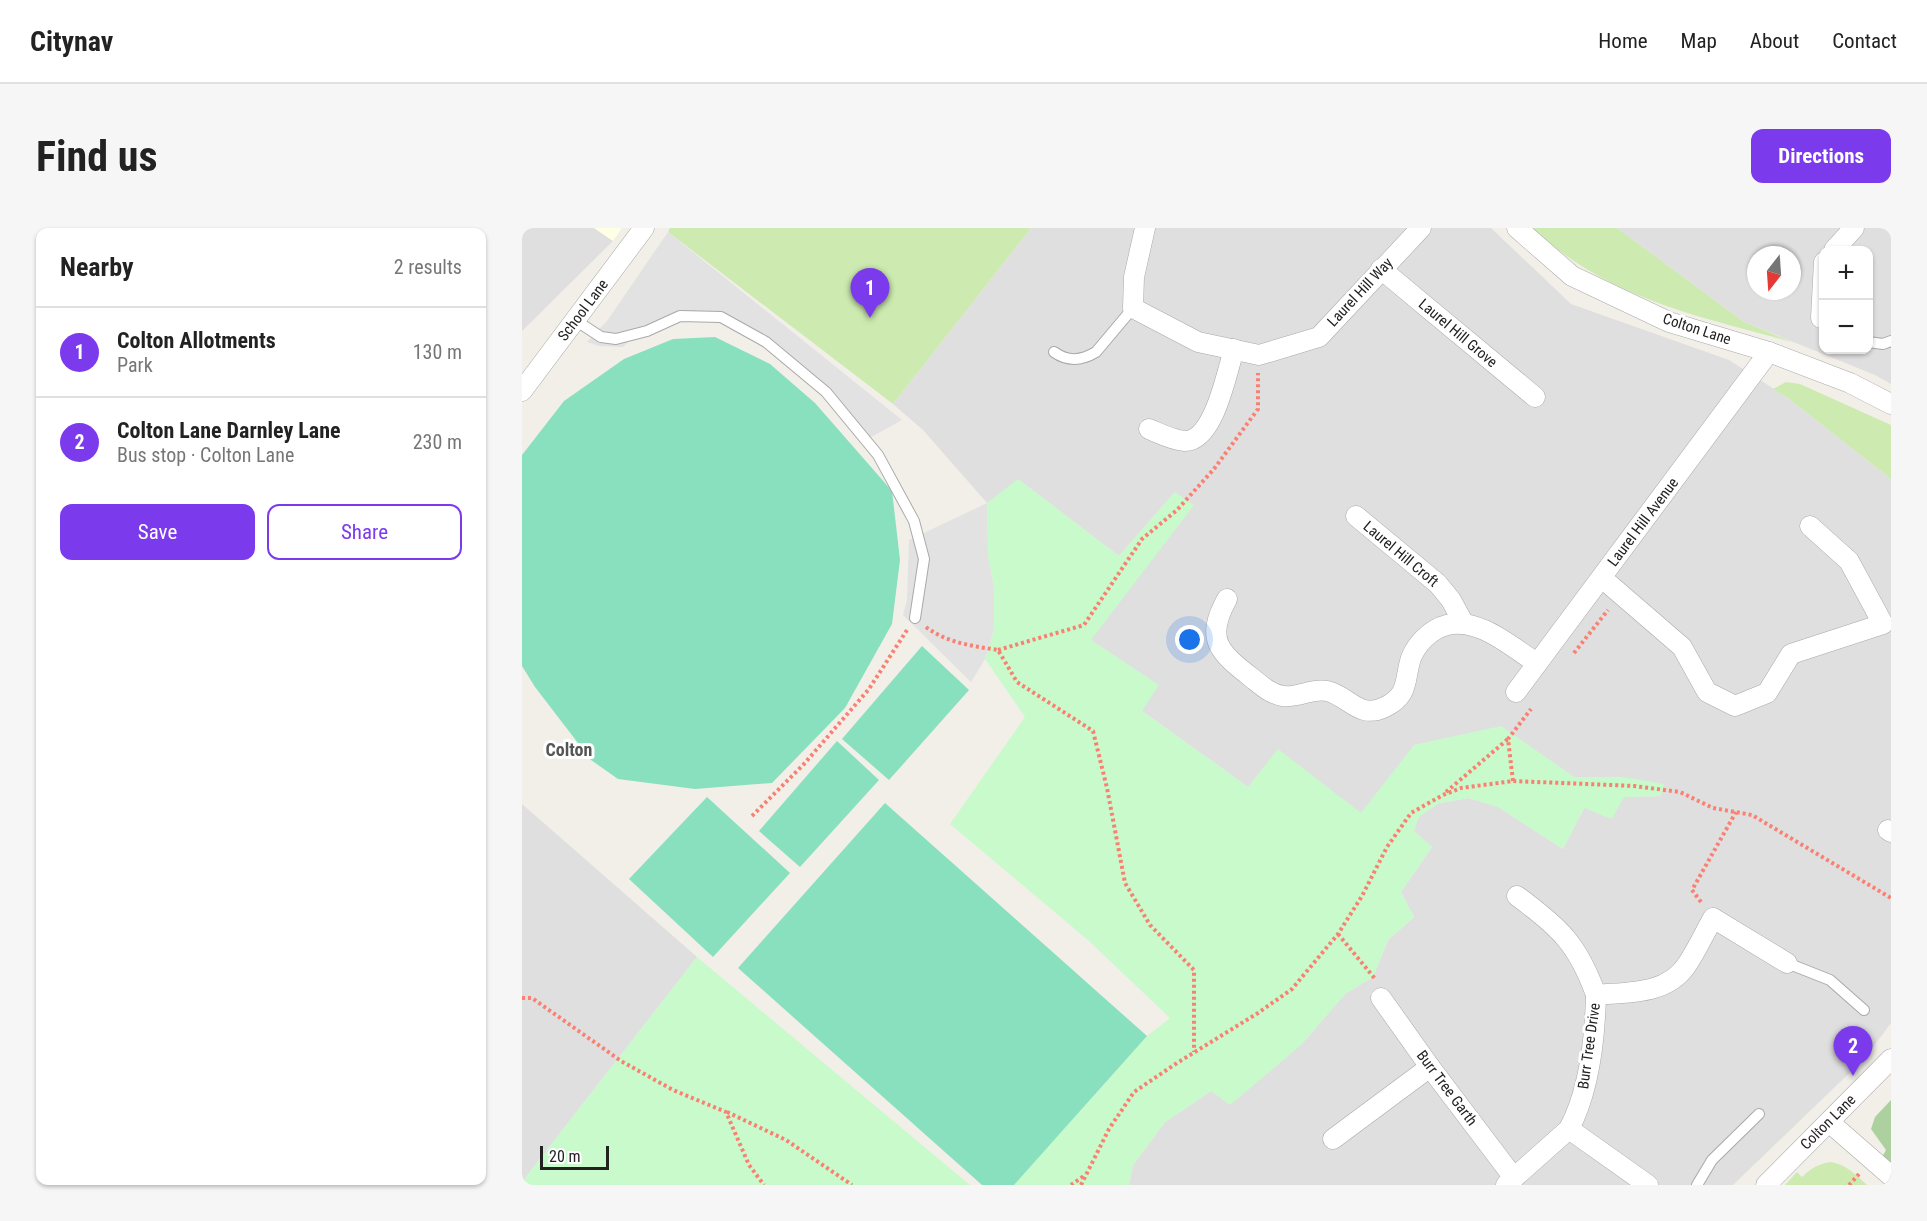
<!DOCTYPE html>
<meta charset="utf-8">
<style>
:root{--surface:#fff;--page:#f6f6f6;--text:#222;--muted:#767676;--line:#e0e0e0;--accent:#7c3aed}
body{margin:0;font-family:"Roboto Condensed",sans-serif;background:var(--page);color:var(--text)}
.controls{position:absolute;right:18px;top:18px;display:grid;overflow:hidden;border-radius:12px;box-shadow:0 2px 4px #0004}
.controls button{width:54px;height:54px;display:grid;place-items:center;padding:0;border:0;border-bottom:2px solid var(--line);background:var(--surface);color:var(--text);font:30px sans-serif}
.compass{position:absolute;left:1225px;top:18px;width:54px;height:54px;border-radius:50%;background:var(--surface);box-shadow:0 2px 4px #0004;rotate:197deg}
.scale{position:absolute;left:18px;bottom:15px;width:69px;box-sizing:border-box;padding-left:6px;border:3px solid #222;border-top:0;font-size:16px;line-height:21px;white-space:nowrap;color:#222;-webkit-text-stroke:4px #fff;paint-order:stroke}
.you{position:absolute;left:668px;top:412px;width:21px;height:21px;margin:-15px;border:4px solid #fff;border-radius:50%;background:#1a73e8;box-shadow:0 0 0 9px #1a73e833}
.badge{display:grid;place-items:center;width:39px;height:39px;border-radius:50%;background:var(--accent);color:#fff;font-size:20px;font-weight:700}
.pin{position:absolute;translate:-50% -50px;filter:drop-shadow(0 2px 3px #0008)}
.pin::after{content:'';position:absolute;top:32px;width:21px;height:18px;background:inherit;clip-path:polygon(0 0,100% 0,50% 100%)}
.list{margin:0;padding:0;list-style:none}
h2{display:flex;justify-content:space-between;align-items:center;height:78px;margin:0;padding:0 24px;font-size:26px}
h2 small{font-size:20px;font-weight:400;color:var(--muted)}
.list li{display:grid;grid-template-columns:39px 1fr auto;gap:18px;align-items:center;box-sizing:border-box;height:90px;padding:0 24px;border-top:2px solid var(--line)}
.list b{display:block;font-size:22px;white-space:nowrap}
.list p{margin:0;font-size:20px;white-space:nowrap;color:var(--muted)}
.list em{font-size:20px;font-style:normal;color:var(--muted)}
.actions{display:flex;gap:12px;padding:18px 24px}
.actions a{flex:1;padding:14px 0;border:2px solid var(--accent);border-radius:12px;text-align:center;font-size:21px;color:var(--accent)}
.actions .main{background:var(--accent);color:#fff}
.map{position:relative;flex:none;width:1369px;height:957px;overflow:hidden;border-radius:12px}
header{display:flex;align-items:center;gap:36px;box-sizing:border-box;height:84px;padding:0 30px;background:var(--surface);border-bottom:2px solid var(--line)}
header strong{font-size:28px}
nav{display:flex;gap:33px;margin-inline-start:auto;font-size:21px}
.intro{display:flex;align-items:center;justify-content:space-between;box-sizing:border-box;height:144px;padding:0 36px}
h1{margin:0;font-size:42px}
.button{padding:15px 27px;border-radius:12px;background:var(--accent);color:#fff;font-size:21px;font-weight:700}
main{display:flex;gap:36px;padding:0 36px}
aside{flex:1;background:var(--surface);border-radius:12px;box-shadow:0 2px 4px #0004}
.map>svg:first-child{display:block}
</style>
<header>
<strong>Citynav</strong>
<nav><a>Home</a><a>Map</a><a>About</a><a>Contact</a></nav>
</header>
<div class="intro"><h1>Find us</h1><a class="button">Directions</a></div>
<main>
<aside>
<h2>Nearby<small>2 results</small></h2>
<ul class="list">
<li><span class="badge">1</span><div><b>Colton Allotments</b><p>Park</p></div><em>130 m</em></li>
<li><span class="badge">2</span><div><b>Colton Lane Darnley Lane</b><p>Bus stop · Colton Lane</p></div><em>230 m</em></li>
</ul>
<div class="actions"><a class="main">Save</a><a>Share</a></div>
</aside>
<div class="map">
<svg width="1369" height="957" viewBox="0 0 1369 957">
<rect width="100%" height="100%" fill="#f2efe9"/>
<g fill="#e0dfdf" fill-rule="evenodd">
<path d="M0,0H72L91,13L0,103Z"/>
<path d="M509,0H969L1049,76L1207,132L1266,170L1369,251V795L1342,831L1211,957H607L611,937L643,894L689,863L779,817L823,766L851,749L866,712L892,689L879,664L910,619L891,603L896,589L917,575L947,570L976,579L1041,621L1062,580L1102,569L1139,568L1101,549H1052L979,499L893,517L839,586L756,522L726,559L620,483L530,472L653,264L597,328L497,252L465,275L401,202L371,176Z"/>
<path d="M1095,0H1369V156L1353,147L1222,94ZM1302,22H1346V122H1302ZM1234,27H1270V63H1234Z"/>
<path d="M0,576L175,729L0,954Z"/>
</g>
<path fill="#ffffe5" d="M72,0H100L91,13Z"/>
<g fill="#cdebb0">
<path d="M148,0H509L371,176L146,4Z"/>
<path d="M1010,0H1095L1222,94L1270,114C1172,87 1087,71 1010,0Z"/>
<path d="M1264,154L1278,156L1369,197V251L1266,170L1251,161Z"/>
<path d="M1309,934C1325,937 1333,946 1345,957H1263L1275,944L1280,949C1289,940 1296,936 1309,934Z"/>
</g>
<path fill="#add19e" d="M1369,872V935L1360,929L1364,922L1349,901L1353,889Z"/>
<g fill="#c8facc">
<path d="M496,251L597,328L653,264L672,277L569,412L637,457L620,483L726,559L756,521L839,585L892,517L979,498L1052,549H1101L1142,556L1139,568L1102,569L1090,591L1062,580L1041,621L976,579L947,570L917,575L897,589L892,603L910,619L879,664L892,689L866,712L851,749L823,766L779,817L708,877L689,863L643,894L611,937L607,957H492L625,808L648,790L567,713L428,596L503,489L463,431L472,402V359L466,328L465,275Z"/>
<path d="M175,729L448,957H0V954Z"/>
</g>
<g fill="#88e0be">
<path d="M193,109L248,136L293,175L370,263L378,332L370,396L323,480L250,555L173,561L96,551L69,532L13,459L0,438V227L42,173L102,131L151,111Z"/>
<path d="M400,418L447,462L367,552L320,511Z"/>
<path d="M315,513L357,552L278,639L237,603Z"/>
<path d="M185,569L268,645L191,729L107,651Z"/>
<path d="M363,575L625,808L492,957H460L216,740Z"/>
</g>
<g fill="#e2e2e2">
<path d="M146,4L380,192L344,212L304,164L244,114L199,89L158,88L114,106L101,119L77,118L65,114L85,93Z"/>
<path d="M465,275L466,328L472,359V402L463,431L449,454L381,387L385,372L387,312Z"/>
</g>
<g fill="none" stroke-linecap="round" stroke-linejoin="round">
<defs>
<g id="service">
<path d="M53,92L79,109L94,111L125,103L158,88L199,89L244,114L304,164L356,227L392,293L402,331L393,390"/>
<path d="M1346,114L1361,116L1369,113"/>
<path d="M532,124C546,134 559,133 574,124L611,80"/>
<path d="M1265,735L1308,752L1342,782"/>
<path d="M1175,957L1190,932L1237,886"/>
</g>
<g id="minor">
<path d="M623,0L612,49L611,80L676,114L737,127L797,109L899,0"/>
<path d="M995,0L1050,48L1147,94L1247,124L1328,155L1369,176"/>
<path d="M1312,22L1332,0"/>
<path d="M859,41L1013,169"/>
<path d="M1299,90L1302,34"/>
<path d="M0,163L122,0"/>
<path d="M627,201C639,206 650,212 663,213C692,213 705,144 712,121"/>
<path d="M834,288L916,356L929,372L942,396"/>
<path d="M1080,350L1160,419L1185,464L1213,478L1245,465L1269,426L1361,396L1327,333L1288,298"/>
<path d="M705,371C682,412 698,425 730,450C739,457 748,466 761,468C776,470 790,460 805,463C827,468 837,492 863,479C888,467 882,451 889,430C895,415 909,401 925,397C957,389 989,419 1015,435"/>
<path d="M994,464L1247,124"/>
<path d="M1366,602L1369,604"/>
<path d="M995,668C1037,699 1056,716 1074,767"/>
<path d="M859,770L908,839L992,950"/>
<path d="M1307,894L1369,948"/>
<path d="M811,911L908,839"/>
<path d="M984,957L1047,901"/>
<path d="M1126,957L1047,901C1067,863 1073,810 1074,767C1105,764 1144,767 1164,738C1174,724 1182,706 1191,690L1265,735"/>
<path d="M1244,957L1369,831"/>
</g>
</defs>
<use href="#service" stroke="#a9a9a9" stroke-width="12"/>
<use href="#minor" stroke="#a9a9a9" stroke-width="21"/>
<g stroke="#fa8072" stroke-width="4" stroke-dasharray="3 3" stroke-linecap="butt">
<path d="M404,399C425,415 451,418 476,422L495,454L571,503L585,560L603,655L628,697L672,742V824"/>
<path d="M476,422L562,397L620,311L655,282L692,241L736,181V145"/>
<path d="M1052,425L1086,382"/>
<path d="M991,553L986,511L1009,481"/>
<path d="M924,564L986,511"/>
<path d="M230,588L282,536L347,461L385,402"/>
<path d="M1179,674L1170,662L1214,584"/>
<path d="M816,706L854,752"/>
<path d="M0,770H10L99,833L151,862L204,884L227,937L242,957"/>
<path d="M205,884L264,912L330,957"/>
<path d="M549,957L563,947"/>
<path d="M559,957L587,901L612,864L655,835L736,785L770,761L816,706L840,668L865,619L889,585L921,567L939,560L991,553L1112,558L1158,564L1191,580L1230,587L1369,670"/>
<path d="M1327,957L1337,946"/>
</g>
<use href="#service" stroke="#fff" stroke-width="10"/>
<use href="#minor" stroke="#fff" stroke-width="20"/>
</g>
<g text-anchor="middle" dominant-baseline="central" stroke-width="6" stroke-linejoin="round" paint-order="stroke">
<g font-size="15" fill="#222" stroke="#fff">
<text transform="translate(838 64) rotate(-47)">Laurel Hill Way</text>
<text transform="translate(61 82) rotate(-53)">School Lane</text>
<text transform="translate(1175 101) rotate(18)">Colton Lane</text>
<text transform="translate(936 105) rotate(40)">Laurel Hill Grove</text>
<text transform="translate(1121 294) rotate(-53)">Laurel Hill Avenue</text>
<text transform="translate(879 326) rotate(40)">Laurel Hill Croft</text>
<text transform="translate(1067 818) rotate(-82)">Burr Tree Drive</text>
<text transform="translate(925 860) rotate(53)">Burr Tree Garth</text>
<text transform="translate(1306 894) rotate(-45)">Colton Lane</text>
</g>
<g font-size="18" font-weight="bold" fill="#555" stroke="#fff">
<text x="47" y="521">Colton</text>
</g>
</g>
</svg>
<div class="controls">
<button>+</button>
<button>−</button>
</div>
<svg class="compass" viewBox="-18 -18 36 36"><path d="M0-13l5 13h-10z" fill="#e53935"/><path d="M0 13l5-13h-10z" fill="#767676"/></svg>
<div class="scale">20 m</div>
<div class="you"></div>
<div class="pin badge" style="left:348px;top:90px">1</div>
<div class="pin badge" style="left:1331px;top:848px">2</div>
</div>
</main>
